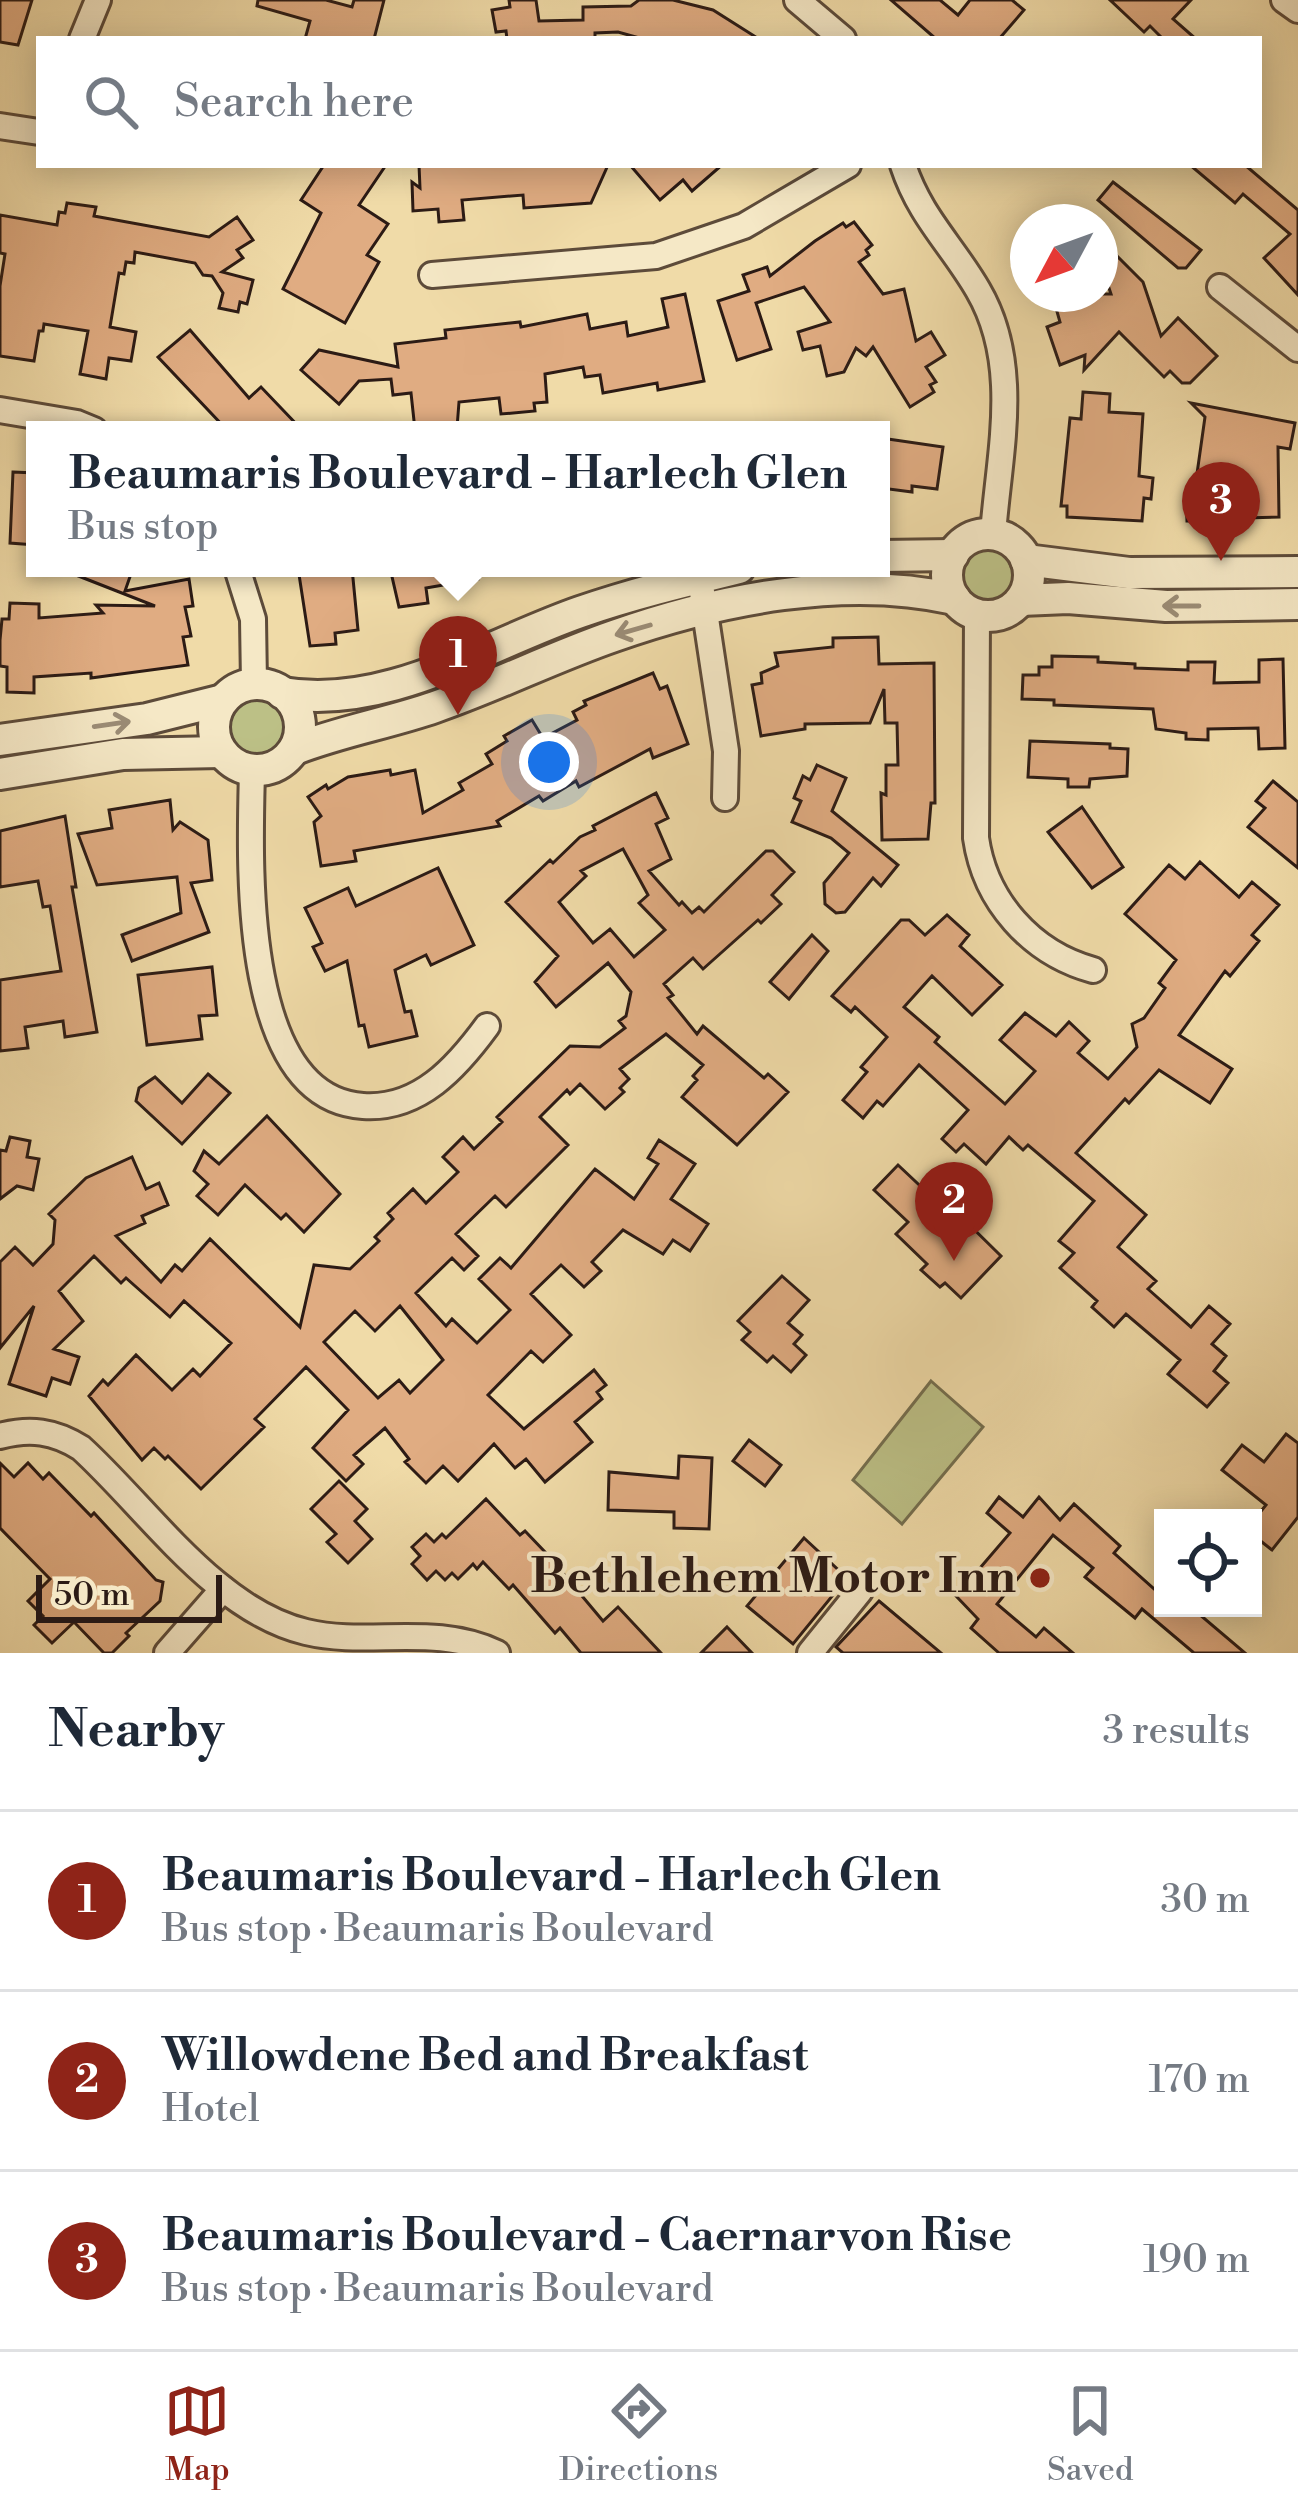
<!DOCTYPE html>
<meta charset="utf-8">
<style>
:root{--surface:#fff;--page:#f2f2f3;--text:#1f2937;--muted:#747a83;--line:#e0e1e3;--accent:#8f2418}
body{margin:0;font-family:"Libre Bodoni",serif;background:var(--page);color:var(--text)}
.controls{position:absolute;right:36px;bottom:36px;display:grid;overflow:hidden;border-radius:0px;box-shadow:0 6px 30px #0003}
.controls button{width:108px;height:108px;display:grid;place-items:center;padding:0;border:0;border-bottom:3px solid var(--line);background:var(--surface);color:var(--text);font:60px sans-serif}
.compass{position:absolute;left:1010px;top:204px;width:108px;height:108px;border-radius:50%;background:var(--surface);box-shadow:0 6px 30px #0003;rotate:229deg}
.scale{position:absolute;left:36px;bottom:30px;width:186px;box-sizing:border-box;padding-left:12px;border:6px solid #2c1b15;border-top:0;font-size:33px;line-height:42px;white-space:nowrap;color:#2c1b15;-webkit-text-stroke:9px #f5e8c6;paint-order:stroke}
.you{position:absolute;left:549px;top:762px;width:42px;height:42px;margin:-30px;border:9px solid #fff;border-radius:50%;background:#1a73e8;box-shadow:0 0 0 18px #1a73e833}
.badge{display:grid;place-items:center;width:78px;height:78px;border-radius:50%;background:var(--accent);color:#fff;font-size:39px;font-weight:700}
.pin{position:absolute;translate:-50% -99px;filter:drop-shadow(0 3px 6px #0008)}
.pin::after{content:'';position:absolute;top:63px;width:42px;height:36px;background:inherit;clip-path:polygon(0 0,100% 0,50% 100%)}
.popup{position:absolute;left:26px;top:421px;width:864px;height:156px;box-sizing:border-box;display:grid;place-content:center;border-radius:0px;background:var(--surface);filter:drop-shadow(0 3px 9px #0005);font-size:39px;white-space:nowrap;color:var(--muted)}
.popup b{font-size:45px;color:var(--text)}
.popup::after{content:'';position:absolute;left:50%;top:100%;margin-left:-24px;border:24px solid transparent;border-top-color:var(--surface)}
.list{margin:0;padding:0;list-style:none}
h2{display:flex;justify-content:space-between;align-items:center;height:156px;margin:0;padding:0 48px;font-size:51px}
h2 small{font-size:39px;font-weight:400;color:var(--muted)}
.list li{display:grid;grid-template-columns:78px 1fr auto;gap:36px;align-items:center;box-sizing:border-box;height:180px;padding:0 48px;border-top:3px solid var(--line)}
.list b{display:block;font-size:45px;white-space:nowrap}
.list p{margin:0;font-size:39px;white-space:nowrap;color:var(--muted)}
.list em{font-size:39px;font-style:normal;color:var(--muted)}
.icon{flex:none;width:66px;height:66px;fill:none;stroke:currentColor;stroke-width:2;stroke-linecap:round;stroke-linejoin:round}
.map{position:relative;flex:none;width:1298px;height:1653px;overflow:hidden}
.search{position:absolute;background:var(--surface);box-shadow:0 6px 30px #0003;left:36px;right:36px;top:36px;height:132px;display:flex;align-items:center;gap:30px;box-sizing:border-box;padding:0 42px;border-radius:0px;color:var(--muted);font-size:45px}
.sheet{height:696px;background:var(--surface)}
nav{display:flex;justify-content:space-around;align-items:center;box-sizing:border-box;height:168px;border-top:3px solid var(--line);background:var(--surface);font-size:33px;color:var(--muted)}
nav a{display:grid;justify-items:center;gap:6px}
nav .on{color:var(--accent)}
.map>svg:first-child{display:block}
</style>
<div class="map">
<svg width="1298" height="1653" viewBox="0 0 1298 1653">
<rect width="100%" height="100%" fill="#f0dba8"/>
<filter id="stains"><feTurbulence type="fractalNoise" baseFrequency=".00167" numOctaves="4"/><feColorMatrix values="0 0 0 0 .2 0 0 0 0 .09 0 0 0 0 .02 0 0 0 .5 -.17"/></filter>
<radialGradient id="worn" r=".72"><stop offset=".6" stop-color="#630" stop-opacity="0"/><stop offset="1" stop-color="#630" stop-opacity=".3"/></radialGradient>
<g fill="#bcc086" stroke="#746e4e" stroke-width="3">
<circle cx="988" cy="575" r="26"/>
<circle cx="257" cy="727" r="27"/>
<path d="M931,1381L983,1427L902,1524L853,1480Z"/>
</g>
<g fill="#e0ac82" stroke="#2c1b15" stroke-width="3" fill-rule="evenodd">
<path d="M0,0H32L18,45L0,42Z"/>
<path d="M258,0H326L352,7L354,0H384L374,39H305L310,21L257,6Z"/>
<path d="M509,0H536L539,21L583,20V7L631,6L639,0H673L713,10L759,39H643L618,32L595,33V39H507L506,31L496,32L492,10L510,7Z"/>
<path d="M891,0H940L958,15L970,0H1012L1024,10L999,39H936Z"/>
<path d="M1110,0H1191L1173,19L1196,39H1163L1150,26L1144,32Z"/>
<path d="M324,165H386L359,205L388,224L367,255L379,262L345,323L283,289L321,213L301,200Z"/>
<path d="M419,165H608L591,203L524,208L523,195L462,200L464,220L439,222L438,209L413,211L412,182L420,188Z"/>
<path d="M630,165H722L692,191L683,180L660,200Z"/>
<path d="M1190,165H1245L1298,210V295L1264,258L1290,234L1243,194L1235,203Z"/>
<path d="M1113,182L1201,250L1186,268H1178L1098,200Z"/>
<path d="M67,203L96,207L94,216L209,237L237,217L253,240L237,250L243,258L222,272L253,280L247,304L240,302L238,312L219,308L223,293L212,276L203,275L195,263L135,252L134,263L126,262L124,274L119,273L110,327L136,332L131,361L109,358L106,379L80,374L88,331L44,324L43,331H39L34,361L0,356V286L5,254L0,253V215L57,225L59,212L65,213Z"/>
<path d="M854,222L872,245L866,250L869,255L859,262L883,294L904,289L916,341L931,332L945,355L926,367L936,382L930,385L934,392L910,407L873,347L866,356L856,348L844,372L827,376L820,346L803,350L798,332L830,322L804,287L756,303L771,349L737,360L718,301L749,291L743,275L767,267L770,276L815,241L843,223L846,227Z"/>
<path d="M1100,239L1143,282L1161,336L1178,318L1217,356L1190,383H1182L1170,371L1164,377L1119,332L1084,370L1085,355L1060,365L1047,327L1060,322L1052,294H1111L1100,261Z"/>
<path d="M685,294L704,381L658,390L657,383L603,393L600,375L585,377L583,367L545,374L547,402L534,403L535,411L501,414L499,398L459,402L457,428L415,430L411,393L393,395L391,379L359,381L339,404L301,370L319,350L398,367L395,344L446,338L445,330L520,322L521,327L587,314L590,329L626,322L628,336L668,327L662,299Z"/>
<path d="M190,330L249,398L261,387L302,430H227L158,357Z"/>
<path d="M1083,392L1110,394L1109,412L1143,414L1139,476L1153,478L1151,499L1144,498L1142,521L1067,517V506H1061L1070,418L1081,419Z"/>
<path d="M1191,403L1295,423L1290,449L1278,447L1279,517L1244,518V526L1222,527L1214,521H1187L1186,495H1194L1205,417Z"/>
<path d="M881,438L943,447L937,489L912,486V492L881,488Z"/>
<path d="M13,472L35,473V545L10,543Z"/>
<path d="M58,568H133L125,591L189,579L193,606L185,607L191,636L183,637L188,665L91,678V673L34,677V693L7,692V667L0,666V640L2,619H9L10,603L39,604V618L103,613L96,605L155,606Z"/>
<path d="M298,568H352L358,630L335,633L336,644L310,646Z"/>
<path d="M390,568H477L478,579L426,588L428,603L399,607Z"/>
<path d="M878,637L879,664L934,663L935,803H931L928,839L882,840L881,793L886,795V765H898L897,723H885L884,689L870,723L805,724V729L761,736L752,685L762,683L761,673L778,666L775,653L833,647V638Z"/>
<path d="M1052,656L1098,657V662L1135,664V668L1188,670V662H1215L1214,683L1259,682V660L1283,659L1285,748L1259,749L1258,728L1208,729V740L1186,739V733L1156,729L1153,709L1054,705V700L1022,699L1023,675H1039V667H1052Z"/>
<path d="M653,673L660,689L667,686L688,744L653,758L650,749L579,787L576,781L543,801L539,796L497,821L500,826L354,851L356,861L321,866L314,822L321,816L308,797L326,785L328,789L348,777L390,770L391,775L415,770L423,813L463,790L459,783L492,764L486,754L507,741L504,736L532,720L543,738L577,720L573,712L586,705L584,701Z"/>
<path d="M1030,741L1110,744V748L1128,749L1127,776L1090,779L1089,787H1068V779L1028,777Z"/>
<path d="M817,765L846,778L832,811L898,865L881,886L873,878L845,912L836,913L825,904L824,883L849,853L831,838L792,822L801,801L794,798L803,776L810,780Z"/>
<path d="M1273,781L1298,802V868L1248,827L1265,808L1256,801Z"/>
<path d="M656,793L668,818L656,824L671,859L649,871L679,905L682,902L692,913L699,907L704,912L766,851H773L794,872L772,895L781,904L761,923L758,920L703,969L693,958L664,984L673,995L668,998L697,1034L703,1026L764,1078L768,1074L788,1092L737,1145L682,1097L697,1080L693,1076L703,1065L666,1034L620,1069L629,1079L620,1088L624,1092L605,1109L580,1084L570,1094L567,1090L540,1117L568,1145L506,1207L495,1196L456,1234L478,1256L464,1270L452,1258L416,1293L446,1326L452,1319L477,1343L510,1310L479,1279L500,1258L511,1268L595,1169L634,1199L658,1164L648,1158L659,1140L695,1164L671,1199L708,1224L690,1251L673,1240L663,1254L623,1230L592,1262L601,1271L584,1287L561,1265L531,1294L571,1335L543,1362L531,1351L488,1395L524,1429L594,1370L606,1385L597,1392L602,1399L575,1422L592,1442L545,1482L526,1459L515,1468L494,1444L458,1481L443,1466L426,1483L405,1462L409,1459L385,1428L354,1455L363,1464L346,1481L313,1448L348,1410L306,1367L255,1419L264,1427L201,1489L168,1456L165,1459L154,1448L142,1460L89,1396L103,1380L108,1385L136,1355L172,1390L193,1369L200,1376L231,1343L184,1301L170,1317L126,1278L121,1283L94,1256L59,1291L83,1321L54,1349L79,1357L70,1384L52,1378L46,1396L9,1384L34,1306L0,1348V1262L15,1247L33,1265L53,1244L55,1220L49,1214L86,1178L132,1157L146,1189L159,1183L168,1205L142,1216L145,1223L116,1236L161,1282L175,1265L182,1271L210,1239L300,1327L314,1265L350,1269L379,1241L375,1237L393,1219L388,1213L413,1189L426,1203L458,1172L443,1157L463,1137L474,1149L502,1122L497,1117L570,1046L600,1047L625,1028L619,1021L626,1016L631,992L608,963L556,1007L535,982L558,956L506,902L550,860L553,863L580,837L595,830L593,826ZM623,849L648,895L639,903L665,930L634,957L610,929L593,943L559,902L586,876L581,871ZM400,1306L443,1360L410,1393L399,1380L378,1398L324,1342L355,1311L375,1331Z"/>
<path d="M170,800L173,830L180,822L208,840L212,880L191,883L209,932L132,961L122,935L181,913L177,877L97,885L78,834L112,828L109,810Z"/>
<path d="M1082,807L1123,867L1092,888L1048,832Z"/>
<path d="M65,816L76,887H72L97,1032L65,1037L63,1021L25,1027L28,1048L0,1051V980L61,971L50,906L43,907L38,881L0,887V831Z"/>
<path d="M1200,862L1239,897L1252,882L1279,905L1252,935L1259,941L1230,976L1225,971L1179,1035L1232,1069L1210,1103L1159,1070L1129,1103L1125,1099L1076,1153L1146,1215L1118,1247L1156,1281L1148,1289L1191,1327L1209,1306L1230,1324L1212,1344L1226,1356L1214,1371L1228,1383L1207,1407L1168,1374L1180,1360L1126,1314L1114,1327L1092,1307L1097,1301L1060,1268L1074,1253L1059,1241L1094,1201L1028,1145L1023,1150L1009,1137L986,1164L964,1144L956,1152L942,1139L968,1110L919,1065L883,1106L877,1101L863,1118L843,1100L867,1072L861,1067L887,1037L855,1007L851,1012L832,996L901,920H909L925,935L947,915L969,935L960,946L1002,985L972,1015L932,976L904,1007L939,1037L935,1042L1005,1104L1035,1071L1000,1040L1025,1013L1056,1036L1069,1022L1089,1041L1078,1053L1108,1079L1137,1047L1132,1024L1144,1018L1165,988L1159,983L1176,960L1125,914L1169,865L1185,879Z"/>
<path d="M438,868L474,945L431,965L426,955L395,970L405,1012L411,1011L417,1036L369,1047L364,1025L359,1026L347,961L325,971L313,947L322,943L305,908L348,888L356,906Z"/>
<path d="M812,935L828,951L789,999L770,982Z"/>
<path d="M212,967L217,1015L199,1016L202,1039L147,1045L138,975Z"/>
<path d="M208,1074L230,1093L182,1144L136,1101L139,1088L155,1077L182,1103Z"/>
<path d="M267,1116L340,1194L304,1232L286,1214L281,1219L245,1185L218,1215L197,1196L208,1184L194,1171L204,1151L219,1164Z"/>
<path d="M10,1137L30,1141L27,1157L39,1159L33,1190L17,1186L0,1199V1150L6,1151Z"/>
<path d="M898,1165L931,1196L935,1191L1001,1256L961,1298L945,1283L940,1287L921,1270L927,1264L896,1234L908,1222L874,1190Z"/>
<path d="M782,1276L809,1300L788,1323L802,1335L794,1344L806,1355L791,1372L773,1356L767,1362L742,1340L750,1332L738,1321Z"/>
<path d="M1286,1434L1298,1443V1517L1272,1550L1253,1535V1521L1266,1505L1222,1470L1242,1445L1264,1462Z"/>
<path d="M749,1440L781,1465L765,1486L733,1461Z"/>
<path d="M679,1456L712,1458L709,1529L674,1528V1512L608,1510L609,1472L678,1478Z"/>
<path d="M0,1463L14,1477L28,1463L43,1479L49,1473L91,1516L94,1513L156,1580L163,1582L160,1601L126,1633L129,1636L112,1653H104L74,1622L52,1643L34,1625L43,1616L28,1601L50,1579L0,1528Z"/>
<path d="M339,1481L367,1509L355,1521L372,1539L348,1563L327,1542L336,1534L311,1509Z"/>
<path d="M999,1497L1023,1517L1039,1497L1060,1520L1074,1504L1120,1546L1114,1553L1163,1597V1608H1192L1245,1653H1194L1142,1609L1135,1618L1085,1577L1093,1568L1053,1535L997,1604L1036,1637L1044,1628L1073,1653H999L971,1628L978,1619L956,1596L1010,1533L987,1513Z"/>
<path d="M486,1499L520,1535L525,1531L546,1553L603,1621L618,1607L661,1653H581L560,1628L555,1633L513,1585L509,1589L483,1562L477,1569L473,1564L458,1579L452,1573L445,1580L436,1571L427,1580L412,1564L420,1556L412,1547L426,1534L434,1542L442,1534L446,1538Z"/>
<path d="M804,1538L847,1578L793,1644L747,1606Z"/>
<path d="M879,1601L941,1653H843L836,1647Z"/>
<path d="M727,1627L752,1653H701Z"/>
</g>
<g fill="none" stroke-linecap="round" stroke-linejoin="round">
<defs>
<g id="minor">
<path d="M797,0L843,39"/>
<path d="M1284,0L1298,10"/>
<path d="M82,39L98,0"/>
<path d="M0,126L39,132"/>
<path d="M903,165C920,217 952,245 978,290C1022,365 999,453 993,534"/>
<path d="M432,275L656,256L744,226L848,165"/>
<path d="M1220,287L1298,349"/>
<path d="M0,410L77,423L94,430"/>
<path d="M237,568L253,619L254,684"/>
<path d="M702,592L726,751L725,798"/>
<path d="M977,614L976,838C985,901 1031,953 1093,970"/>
<path d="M252,770C250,858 239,1098 363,1106C419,1110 457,1067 487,1026"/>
<path d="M0,1436C30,1428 54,1431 81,1448C147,1508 216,1611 306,1632C369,1647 433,1623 497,1653"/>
<path d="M167,1653L223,1589"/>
<path d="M810,1653L860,1591"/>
</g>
<g id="tertiary">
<circle cx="988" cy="575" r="41"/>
<path d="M881,556L953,555"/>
<path d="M1026,560L1129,573L1298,572"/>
<path d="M1021,600L1068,598L1166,606L1298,604"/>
<circle cx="257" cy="727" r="43"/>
<path d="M282,693C386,711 485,645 580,612C632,594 686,581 739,568"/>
<path d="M0,740L147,719L223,700"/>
<path d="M295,749C341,731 389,723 435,707C496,686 553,657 614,636C719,599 845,574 955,599"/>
<path d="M0,774L123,754L221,752"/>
</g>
</defs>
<use href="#minor" stroke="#5d4b3a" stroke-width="30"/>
<use href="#tertiary" stroke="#5d4b3a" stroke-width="36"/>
<use href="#minor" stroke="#f5e8c6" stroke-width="24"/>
<use href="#tertiary" stroke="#f5e8c6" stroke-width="30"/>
</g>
<defs><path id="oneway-shaft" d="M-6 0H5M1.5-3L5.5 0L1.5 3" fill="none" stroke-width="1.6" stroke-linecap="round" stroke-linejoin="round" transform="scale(3)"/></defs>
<g stroke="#9b8c76">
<use href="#oneway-shaft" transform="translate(1181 606) rotate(180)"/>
<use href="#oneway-shaft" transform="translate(633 630) rotate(164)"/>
<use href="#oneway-shaft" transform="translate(112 724) rotate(-8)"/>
</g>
<circle fill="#8f2418" stroke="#f5e8c6" stroke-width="4.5" cx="1040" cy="1578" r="12"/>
<g text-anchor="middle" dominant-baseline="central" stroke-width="9" stroke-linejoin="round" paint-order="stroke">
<g font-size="48" font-weight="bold" fill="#2c1b15" stroke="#f5e8c6" text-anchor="end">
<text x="1016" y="1578">Bethlehem Motor Inn</text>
</g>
</g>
<rect width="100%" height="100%" filter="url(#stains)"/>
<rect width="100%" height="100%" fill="url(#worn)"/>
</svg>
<div class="controls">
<button><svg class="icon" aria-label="locate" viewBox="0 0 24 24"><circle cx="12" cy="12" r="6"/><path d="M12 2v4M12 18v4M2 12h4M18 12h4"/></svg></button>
</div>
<svg class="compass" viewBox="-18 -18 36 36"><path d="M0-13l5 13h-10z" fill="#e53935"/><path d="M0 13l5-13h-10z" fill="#747a83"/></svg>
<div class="scale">50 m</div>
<div class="you"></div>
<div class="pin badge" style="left:458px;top:715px">1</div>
<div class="popup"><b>Beaumaris Boulevard - Harlech Glen</b>Bus stop</div>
<div class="pin badge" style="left:954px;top:1261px">2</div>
<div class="pin badge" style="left:1221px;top:561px">3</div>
<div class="search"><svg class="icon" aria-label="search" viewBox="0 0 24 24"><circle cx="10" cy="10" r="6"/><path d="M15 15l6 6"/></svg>Search here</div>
</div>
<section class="sheet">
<h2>Nearby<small>3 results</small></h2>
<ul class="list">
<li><span class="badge">1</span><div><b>Beaumaris Boulevard - Harlech Glen</b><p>Bus stop · Beaumaris Boulevard</p></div><em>30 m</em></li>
<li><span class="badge">2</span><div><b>Willowdene Bed and Breakfast</b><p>Hotel</p></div><em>170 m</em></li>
<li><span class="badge">3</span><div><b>Beaumaris Boulevard - Caernarvon Rise</b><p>Bus stop · Beaumaris Boulevard</p></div><em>190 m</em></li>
</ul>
</section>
<nav>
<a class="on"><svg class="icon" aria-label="map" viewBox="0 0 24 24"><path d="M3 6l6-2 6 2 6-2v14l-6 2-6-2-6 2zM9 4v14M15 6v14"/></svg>Map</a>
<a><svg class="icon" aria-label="directions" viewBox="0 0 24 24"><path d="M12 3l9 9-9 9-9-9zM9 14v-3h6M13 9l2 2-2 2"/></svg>Directions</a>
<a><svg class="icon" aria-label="saved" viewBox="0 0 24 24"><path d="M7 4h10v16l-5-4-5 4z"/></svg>Saved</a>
</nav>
